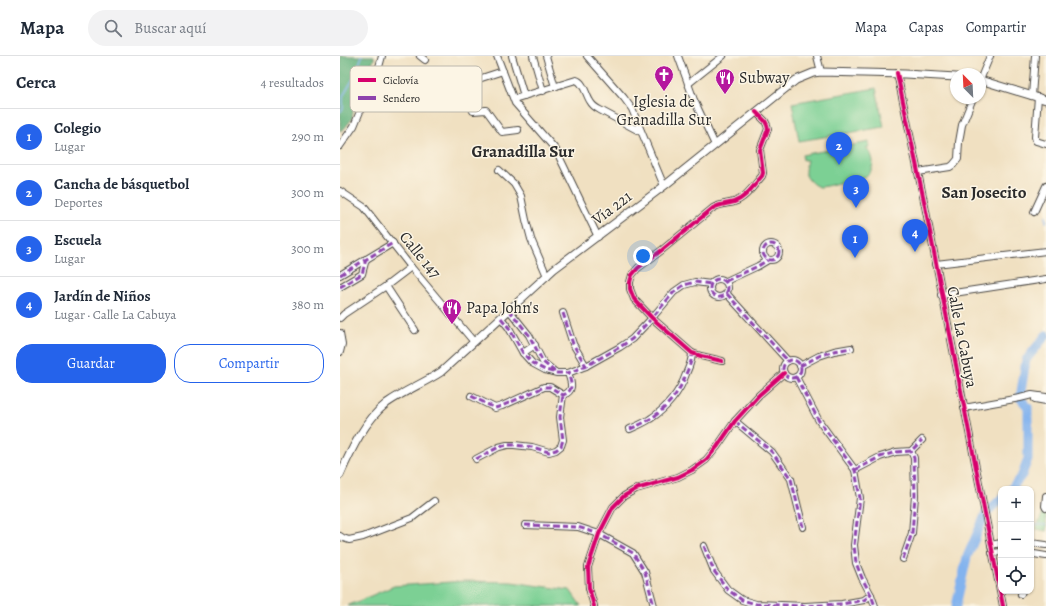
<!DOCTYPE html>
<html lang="es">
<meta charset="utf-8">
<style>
:root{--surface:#fff;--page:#f2f2f3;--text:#1f2937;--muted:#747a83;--line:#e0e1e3;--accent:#2563eb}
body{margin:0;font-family:Alegreya,serif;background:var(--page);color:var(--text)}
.controls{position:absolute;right:12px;bottom:12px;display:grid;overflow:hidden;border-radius:8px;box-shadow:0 1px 3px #0004}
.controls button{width:36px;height:36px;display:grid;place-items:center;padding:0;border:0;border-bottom:1px solid var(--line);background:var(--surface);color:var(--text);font:20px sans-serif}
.compass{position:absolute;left:610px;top:12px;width:36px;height:36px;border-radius:50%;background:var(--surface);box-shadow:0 1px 3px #0004;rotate:336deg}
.you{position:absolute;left:303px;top:200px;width:14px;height:14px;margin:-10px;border:3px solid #fff;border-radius:50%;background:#1a73e8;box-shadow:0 0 0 6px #1a73e833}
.badge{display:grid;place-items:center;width:26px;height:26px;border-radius:50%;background:var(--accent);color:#fff;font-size:13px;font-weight:700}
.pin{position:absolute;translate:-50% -33px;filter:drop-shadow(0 1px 2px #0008)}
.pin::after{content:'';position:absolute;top:21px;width:14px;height:12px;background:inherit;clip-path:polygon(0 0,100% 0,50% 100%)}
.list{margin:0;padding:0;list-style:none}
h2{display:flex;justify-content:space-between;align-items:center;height:52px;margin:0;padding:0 16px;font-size:17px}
h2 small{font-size:13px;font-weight:400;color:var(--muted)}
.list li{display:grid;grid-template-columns:26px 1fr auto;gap:12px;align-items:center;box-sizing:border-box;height:56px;padding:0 16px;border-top:1px solid var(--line)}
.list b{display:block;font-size:15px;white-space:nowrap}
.list p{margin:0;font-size:13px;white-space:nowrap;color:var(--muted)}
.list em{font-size:13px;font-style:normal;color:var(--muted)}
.actions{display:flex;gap:8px;padding:12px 16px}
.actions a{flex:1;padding:9px 0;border:1px solid var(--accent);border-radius:16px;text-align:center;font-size:14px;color:var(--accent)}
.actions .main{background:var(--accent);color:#fff}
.icon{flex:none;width:22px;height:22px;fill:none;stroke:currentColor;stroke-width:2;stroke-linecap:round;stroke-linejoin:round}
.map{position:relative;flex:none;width:706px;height:550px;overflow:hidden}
header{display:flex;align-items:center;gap:24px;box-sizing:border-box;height:56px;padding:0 20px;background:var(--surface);border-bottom:1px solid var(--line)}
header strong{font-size:19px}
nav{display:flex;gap:22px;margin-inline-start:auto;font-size:14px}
.search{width:280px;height:36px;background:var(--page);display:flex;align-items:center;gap:10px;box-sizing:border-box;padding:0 14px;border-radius:22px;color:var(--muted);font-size:15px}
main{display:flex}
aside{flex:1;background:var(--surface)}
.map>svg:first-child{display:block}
</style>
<header>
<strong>Mapa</strong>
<div class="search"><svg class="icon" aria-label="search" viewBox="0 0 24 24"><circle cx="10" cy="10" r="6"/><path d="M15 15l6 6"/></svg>Buscar aquí</div>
<nav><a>Mapa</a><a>Capas</a><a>Compartir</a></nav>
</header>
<main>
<aside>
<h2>Cerca<small>4 resultados</small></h2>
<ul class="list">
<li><span class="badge">1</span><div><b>Colegio</b><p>Lugar</p></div><em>290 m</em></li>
<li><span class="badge">2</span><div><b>Cancha de básquetbol</b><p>Deportes</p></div><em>300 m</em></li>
<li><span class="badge">3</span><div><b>Escuela</b><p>Lugar</p></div><em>300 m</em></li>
<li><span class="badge">4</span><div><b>Jardín de Niños</b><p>Lugar · Calle La Cabuya</p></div><em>380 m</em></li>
</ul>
<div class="actions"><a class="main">Guardar</a><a>Compartir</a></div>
</aside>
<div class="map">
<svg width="706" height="550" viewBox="0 0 706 550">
<rect width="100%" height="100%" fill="#fcf5e5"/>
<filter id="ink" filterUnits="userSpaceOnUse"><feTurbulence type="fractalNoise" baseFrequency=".025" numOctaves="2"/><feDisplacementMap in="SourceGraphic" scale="8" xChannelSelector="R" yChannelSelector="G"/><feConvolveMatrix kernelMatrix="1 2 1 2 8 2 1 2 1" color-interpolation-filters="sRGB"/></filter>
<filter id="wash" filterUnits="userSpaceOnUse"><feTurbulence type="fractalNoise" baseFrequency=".012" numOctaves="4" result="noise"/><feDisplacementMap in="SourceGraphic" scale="16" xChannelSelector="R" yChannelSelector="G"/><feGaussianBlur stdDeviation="0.9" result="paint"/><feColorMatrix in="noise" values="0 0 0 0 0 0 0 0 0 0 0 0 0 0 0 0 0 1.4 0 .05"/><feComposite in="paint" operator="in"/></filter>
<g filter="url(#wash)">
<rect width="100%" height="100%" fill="#f0e0c1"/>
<g fill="#7bd094" stroke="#537e60">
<path d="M536,32L544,71L459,85L452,47Z"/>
<path d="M529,86V91L526,92C530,95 532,99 533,105C533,125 513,124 498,127C494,128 484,131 480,131C473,130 466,122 465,116C465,112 466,108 467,104H463L462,99Z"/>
<path d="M703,456L706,457V475L696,473Z"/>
<path d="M125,525L171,526L230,534L241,550H7L54,530Z"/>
</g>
<path fill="#64b27e" stroke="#486e54" d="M0,0H34V4L30,11L29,17L23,28L22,34L14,47L12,63L4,73L0,75Z"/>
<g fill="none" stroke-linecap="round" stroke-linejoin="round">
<g stroke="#83b3ee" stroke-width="1.5">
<path d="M0,56L3,53V40L15,20L22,0"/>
<path d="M706,160V166"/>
<path d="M658,446L661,450"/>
<path d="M691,469H706"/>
</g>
<g stroke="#83b3ee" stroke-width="9">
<path d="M671,433L682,419L688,403V351L680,342L686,304L706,279"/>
<path d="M616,550L627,501L646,457L661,443"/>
</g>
</g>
</g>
<g filter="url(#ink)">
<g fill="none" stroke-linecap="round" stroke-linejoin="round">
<defs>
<g id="minor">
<path d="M80,0L85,4"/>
<path d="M157,0L175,47L216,94L258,181"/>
<path d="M172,0L184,40"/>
<path d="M193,0L203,35"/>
<path d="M206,0L215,31"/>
<path d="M247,0L284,42L292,53L324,130"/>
<path d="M338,0L354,44L375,89"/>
<path d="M477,0L481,16"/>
<path d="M557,17L584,145L663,550"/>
<path d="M640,24L650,0"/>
<path d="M124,28L133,55L146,54L162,76L178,74"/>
<path d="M348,28L383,0"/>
<path d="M117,30L163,15"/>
<path d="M692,40L695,0"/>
<path d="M698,41L695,81L696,85L706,88"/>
<path d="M174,43L236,24C244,26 246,39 250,45C252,49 256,52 260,54L301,76"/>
<path d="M0,90L14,70L21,53L36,22L42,0"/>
<path d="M159,114L174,128L181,140L186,164L191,183L207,220"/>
<path d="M578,116L610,111L613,109L618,103L619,86L622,69L633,42"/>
<path d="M0,135L24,151L71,211L134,286"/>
<path d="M694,156L706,130"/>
<circle cx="431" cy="196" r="8"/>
<path d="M596,208L706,195"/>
<path d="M0,219L53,187"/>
<circle cx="379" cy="232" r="9"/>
<path d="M386,225L418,210L428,204"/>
<path d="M46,230L75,274"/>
<path d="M0,231L22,218L26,203"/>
<path d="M387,238L448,305"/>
<path d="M601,239L706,223"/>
<path d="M169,254L189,279L203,306L215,316"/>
<path d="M223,257L233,288L246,310"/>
<path d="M0,262L4,258L46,230L71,211"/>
<path d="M161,262L169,272L183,297L192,307L205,314L217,317H228L246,310L280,291L292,283L312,262L334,236L344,229L355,226L371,228"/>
<path d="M0,277L2,288L0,296"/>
<path d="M183,297L195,289"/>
<circle cx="452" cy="313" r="9"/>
<path d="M382,305L361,300L352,297L312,262L294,243L290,233V226L292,219L298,212L322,194L373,152C380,148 386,148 394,146C406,142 414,129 422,120L423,117L420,94L428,73L427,69L425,65L416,56"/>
<path d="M460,310L479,300L494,295L511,292"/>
<path d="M456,321L479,365L515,414L520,442L514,489L516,507L522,522L531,539L535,550"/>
<path d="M131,340L155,352L162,350L204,331H210L223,339C235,335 231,326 228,317"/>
<path d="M695,343L706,345"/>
<path d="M624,352L680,342L692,339L706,341"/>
<path d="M395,365L432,396L451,423L463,471"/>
<path d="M290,373C297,370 304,367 310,363C326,353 340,336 346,318C349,311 352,305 352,297"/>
<path d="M136,403L159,391L167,389H174L192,391L209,396L216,394L221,390L223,384L220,361L223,339"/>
<path d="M515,414L540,401L556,396L571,395L582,384"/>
<path d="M706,440L705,450L706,452"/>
<path d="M185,469L238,471L259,478L293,497L305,516L314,550"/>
<path d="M0,480L3,482L9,484L23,481L72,462L94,445"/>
<path d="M691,487L706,489"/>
<path d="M651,489L661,487"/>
<path d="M364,490L374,515L388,534L402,544L416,548L465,550L502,548L524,544L531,539"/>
<path d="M652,497L661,496"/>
<path d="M691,499L694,498L706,500"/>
<path d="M563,503L572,477L575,440L574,402L571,395"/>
<path d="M681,538L682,535"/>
<path d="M254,550L249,532L248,511L259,478L273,451L284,440L296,433L338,421L352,414L366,404L377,391L395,365L419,339L444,317"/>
</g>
<g id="major">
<path d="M640,24L706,44"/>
<path d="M0,419C11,394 25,364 47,347C64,335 84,327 101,316L214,213L324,130L456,24L473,17L481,16L565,18L616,21"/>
</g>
</defs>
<use href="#minor" stroke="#494642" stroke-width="8"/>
<use href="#major" stroke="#494642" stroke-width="9"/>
<use href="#minor" stroke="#fff" stroke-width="6"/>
<use href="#major" stroke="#fff" stroke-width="7"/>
<g stroke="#8e44ad" stroke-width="3" stroke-dasharray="6 3" stroke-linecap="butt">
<circle cx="431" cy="196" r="8"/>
<path d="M0,219L53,187"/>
<circle cx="379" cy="232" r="9"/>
<path d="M386,225L418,210L428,204"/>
<path d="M0,231L22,218L26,203"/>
<path d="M387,238L448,305"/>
<path d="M169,254L189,279L203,306L215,316"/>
<path d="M223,257L233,288L246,310"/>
<path d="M161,262L169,272L183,297L192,307L205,314L217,317H228L246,310L280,291L292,283L312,262L334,236L344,229L355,226L371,228"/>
<circle cx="452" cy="313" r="9"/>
<path d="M460,310L479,300L494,295L511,292"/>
<path d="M456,321L479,365L515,414L520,442L514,489L516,507L522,522L531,539L535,550"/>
<path d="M131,340L155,352L162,350L204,331H210L223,339C235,335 231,326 228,317"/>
<path d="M395,365L432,396L451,423L463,471"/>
<path d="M290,373C297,370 304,367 310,363C326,353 340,336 346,318C349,311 352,305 352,297"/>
<path d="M136,403L159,391L167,389H174L192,391L209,396L216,394L221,390L223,384L220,361L223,339"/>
<path d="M515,414L540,401L556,396L571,395L582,384"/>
<path d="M185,469L238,471L259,478L293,497L305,516L314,550"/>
<path d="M364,490L374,515L388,534L402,544L416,548L465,550L502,548L524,544L531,539"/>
<path d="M563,503L572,477L575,440L574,402L571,395"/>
</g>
<defs>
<g id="cycleway">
<path d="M557,17L584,145L663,550"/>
<path d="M382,305L361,300L352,297L312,262L294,243L290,233V226L292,219L298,212L322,194L373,152C380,148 386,148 394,146C406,142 414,129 422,120L423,117L420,94L428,73L427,69L425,65L416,56"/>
<path d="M254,550L249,532L248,511L259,478L273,451L284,440L296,433L338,421L352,414L366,404L377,391L395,365L419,339L444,317"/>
</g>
</defs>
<use href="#cycleway" stroke="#fcf5e5" stroke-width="6"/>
<use href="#cycleway" stroke="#d6006c" stroke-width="4"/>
</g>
</g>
<defs>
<symbol id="church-pin" viewBox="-11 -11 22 30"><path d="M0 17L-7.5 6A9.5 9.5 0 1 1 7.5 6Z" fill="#b5179e" stroke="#fcf5e5"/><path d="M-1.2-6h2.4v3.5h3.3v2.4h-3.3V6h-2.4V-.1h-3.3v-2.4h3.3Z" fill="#fff"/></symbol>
<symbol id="restaurant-pin" viewBox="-11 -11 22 30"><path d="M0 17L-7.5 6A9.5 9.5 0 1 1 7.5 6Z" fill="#b5179e" stroke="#fcf5e5"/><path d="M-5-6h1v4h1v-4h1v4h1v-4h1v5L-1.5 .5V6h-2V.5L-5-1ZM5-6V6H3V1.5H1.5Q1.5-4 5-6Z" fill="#fff"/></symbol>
</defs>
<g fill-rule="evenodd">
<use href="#church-pin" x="313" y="8" width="22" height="30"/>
<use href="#restaurant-pin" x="374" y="11" width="22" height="30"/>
<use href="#restaurant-pin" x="101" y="241" width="22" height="30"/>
</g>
<g text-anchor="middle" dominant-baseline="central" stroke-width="3" stroke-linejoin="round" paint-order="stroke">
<g font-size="16" fill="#2b2b2b" stroke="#fcf5e5" text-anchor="start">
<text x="399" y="22">Subway</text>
<text x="324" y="46" text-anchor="middle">Iglesia de<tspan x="324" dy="18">Granadilla Sur</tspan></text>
<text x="126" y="252">Papa John's</text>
</g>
<g font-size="16" fill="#2b2b2b" stroke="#fcf5e5">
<text transform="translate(272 152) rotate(-37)">Vía 221</text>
<text transform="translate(80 199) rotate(51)">Calle 147</text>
<text transform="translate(622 281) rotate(79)">Calle La Cabuya</text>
</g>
<g font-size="17" font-weight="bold" fill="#2b2b2b" stroke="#fcf5e5">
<text x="183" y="95">Granadilla Sur</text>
<text x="644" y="136">San Josecito</text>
</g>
</g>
<rect x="10" y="10" width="132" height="46" rx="6" fill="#fcf5e5" stroke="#bdb8ad" stroke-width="1"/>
<rect x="18" y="22" width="18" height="4" fill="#d6006c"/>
<rect x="18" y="40" width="18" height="4" fill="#8e44ad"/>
<g font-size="11" fill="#2b2b2b">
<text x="43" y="28">Ciclovía</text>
<text x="43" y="46">Sendero</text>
</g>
</svg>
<div class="controls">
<button>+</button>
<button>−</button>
<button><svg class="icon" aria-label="locate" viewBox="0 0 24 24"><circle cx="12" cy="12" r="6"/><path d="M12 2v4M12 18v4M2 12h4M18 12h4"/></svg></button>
</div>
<svg class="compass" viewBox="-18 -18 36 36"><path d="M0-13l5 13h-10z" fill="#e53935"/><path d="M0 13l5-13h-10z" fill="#747a83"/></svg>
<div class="you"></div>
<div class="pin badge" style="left:515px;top:202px">1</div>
<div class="pin badge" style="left:499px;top:109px">2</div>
<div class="pin badge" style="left:516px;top:152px">3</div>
<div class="pin badge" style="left:575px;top:196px">4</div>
</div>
</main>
